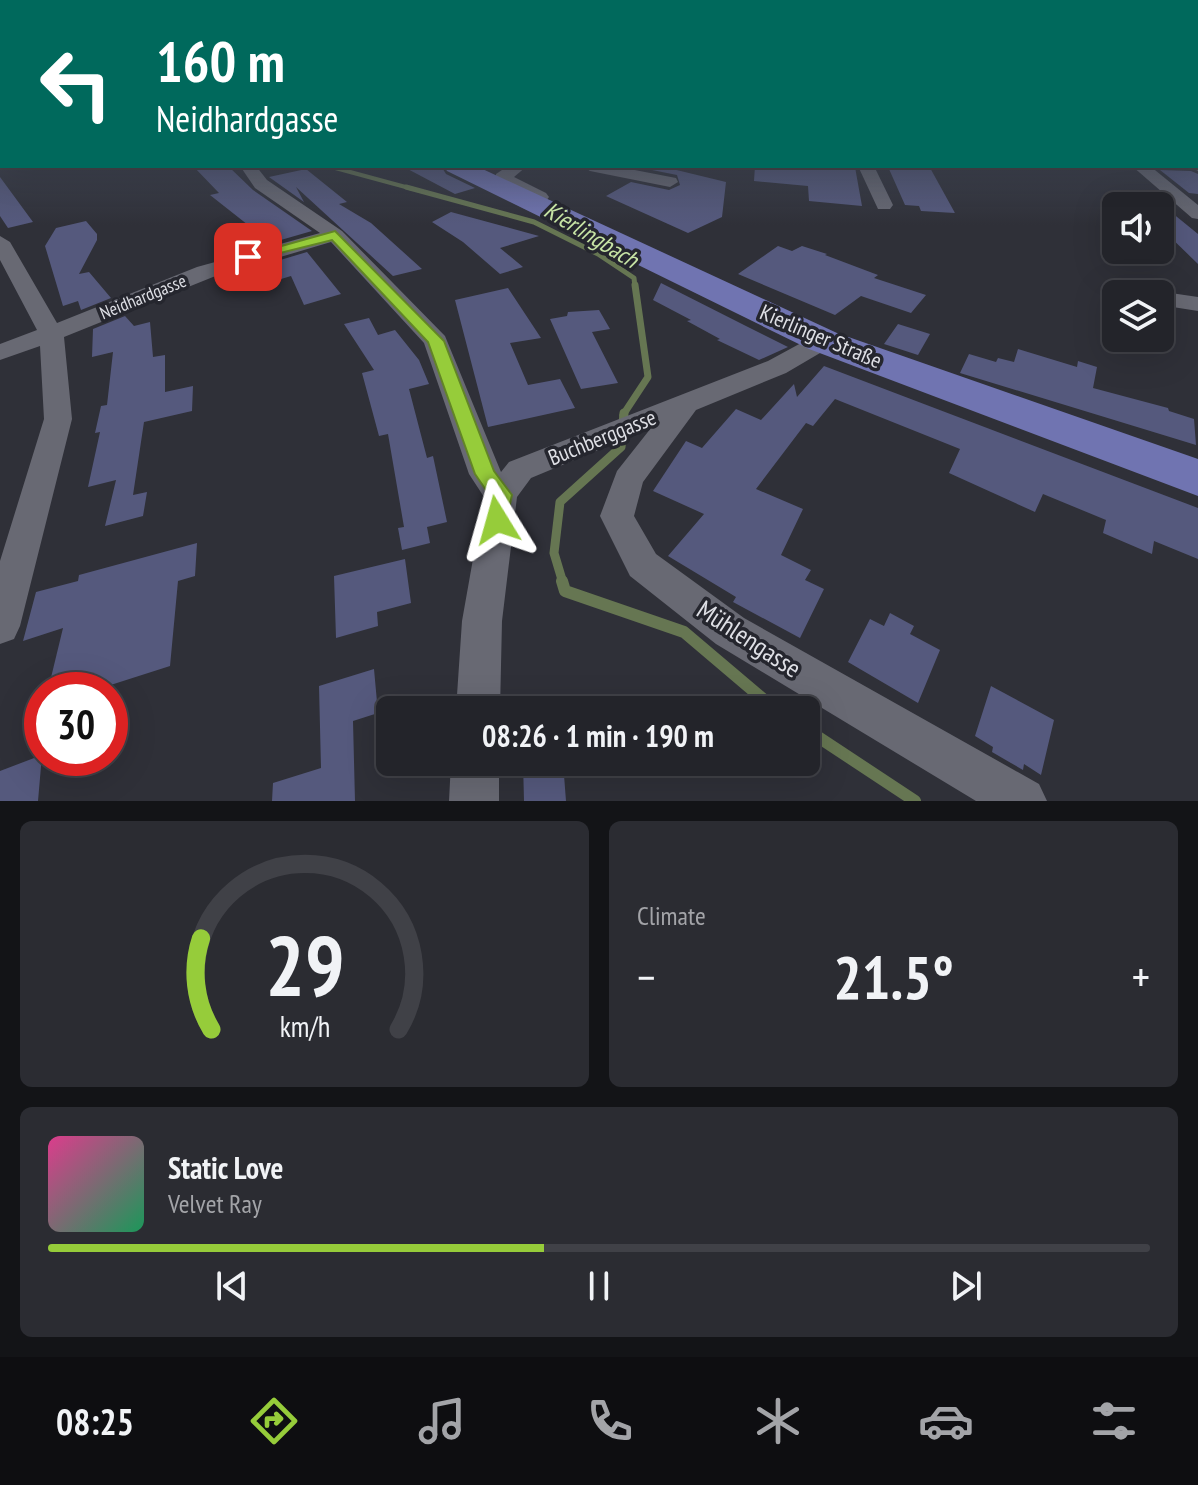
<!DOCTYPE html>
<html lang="en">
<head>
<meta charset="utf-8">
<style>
  :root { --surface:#23242a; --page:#2b2c32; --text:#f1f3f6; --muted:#a3a4a8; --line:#404147; --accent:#96cc3a }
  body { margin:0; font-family:"PT Sans Narrow",sans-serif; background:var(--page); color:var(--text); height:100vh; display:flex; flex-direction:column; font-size:30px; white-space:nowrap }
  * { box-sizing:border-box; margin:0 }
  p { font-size:26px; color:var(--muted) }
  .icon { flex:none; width:44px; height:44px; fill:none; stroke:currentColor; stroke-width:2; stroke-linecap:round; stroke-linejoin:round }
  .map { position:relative; height:801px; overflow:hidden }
  .sheet { display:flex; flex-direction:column; gap:20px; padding:20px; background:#131417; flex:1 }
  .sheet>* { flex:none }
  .banner { position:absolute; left:0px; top:0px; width:1198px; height:168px; box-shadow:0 8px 32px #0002,0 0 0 2px var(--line); background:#00695c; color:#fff; overflow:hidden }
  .controls { position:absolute; left:1102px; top:192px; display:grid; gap:16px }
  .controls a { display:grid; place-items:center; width:72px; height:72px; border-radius:12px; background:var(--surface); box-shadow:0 8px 32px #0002,0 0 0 2px var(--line); font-size:40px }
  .speed { position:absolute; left:24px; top:672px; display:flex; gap:16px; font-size:40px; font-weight:700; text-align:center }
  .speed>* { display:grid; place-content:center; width:104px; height:104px; border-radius:50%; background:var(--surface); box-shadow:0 8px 32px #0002,0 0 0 2px var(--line); line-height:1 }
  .speed .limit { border:12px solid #d22; background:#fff; color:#111 }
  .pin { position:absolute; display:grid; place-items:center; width:68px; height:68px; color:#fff; margin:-34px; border-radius:16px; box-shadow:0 4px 12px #0006 }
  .me { position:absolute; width:88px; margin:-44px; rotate:352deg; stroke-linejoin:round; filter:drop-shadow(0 0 6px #0008) }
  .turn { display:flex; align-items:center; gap:28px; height:168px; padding:0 24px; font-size:36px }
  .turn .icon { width:104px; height:104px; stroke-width:2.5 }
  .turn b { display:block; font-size:56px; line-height:68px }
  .big { font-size:60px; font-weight:700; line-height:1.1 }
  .sheet .widget { flex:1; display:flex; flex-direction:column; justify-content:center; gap:12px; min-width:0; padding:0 28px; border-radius:12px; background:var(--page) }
  .sheet .dial { align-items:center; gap:0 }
  .dial svg { height:208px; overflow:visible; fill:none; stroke:var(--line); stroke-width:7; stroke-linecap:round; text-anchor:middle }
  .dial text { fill:var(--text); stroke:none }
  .song { display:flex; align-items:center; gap:24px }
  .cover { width:96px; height:96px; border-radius:12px; background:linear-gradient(135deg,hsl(330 70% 55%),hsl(150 70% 35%)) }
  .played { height:8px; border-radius:4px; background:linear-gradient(90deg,var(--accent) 45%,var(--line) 45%) }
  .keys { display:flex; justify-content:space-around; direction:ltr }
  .heat { display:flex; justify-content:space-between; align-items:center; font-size:44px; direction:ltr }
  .sheet .tiles { flex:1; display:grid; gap:20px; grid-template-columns:1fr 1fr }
  .widget:last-child { grid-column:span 2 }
  .trip { position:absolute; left:376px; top:696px; width:444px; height:80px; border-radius:12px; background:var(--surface); box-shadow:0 8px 32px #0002,0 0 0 2px var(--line); font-weight:700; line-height:80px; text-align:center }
  .tabs { display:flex; height:128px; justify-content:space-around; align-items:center; background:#0e0e11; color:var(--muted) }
  .tabs .icon { width:56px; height:56px }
  .tabs .selected { color:var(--accent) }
  .tabs b { font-size:36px; color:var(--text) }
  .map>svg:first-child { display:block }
</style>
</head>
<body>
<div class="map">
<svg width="1198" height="801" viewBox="0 0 1198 801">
  <rect width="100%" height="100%" fill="#2f3038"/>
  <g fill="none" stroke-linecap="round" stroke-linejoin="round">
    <path stroke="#667652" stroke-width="4" d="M328,166L413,189"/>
    <path stroke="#667652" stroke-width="5" d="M406,187L534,222L598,254L634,278L635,287"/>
    <path stroke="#667652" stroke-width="7" d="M623,415L648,377L635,285"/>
    <path stroke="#667652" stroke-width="9" d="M563,583L554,553L560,502L621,447L624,413"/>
    <path stroke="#667652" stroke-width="12" d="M562,581L565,591L684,632L776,710
      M806,729L915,801"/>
  </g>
  <path fill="#55597d" d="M193,166H228L253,190L312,231L246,250L237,237L257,232L210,195L219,193Z
    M402,166H441L446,174L475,188L455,194Z
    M660,166L726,182L722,217L688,233L606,196L631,182L669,190L680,185L677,175L652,170Z
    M755,166L855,167L862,206L809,201L808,186L754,181Z
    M902,166H929L955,213L921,211L919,206L905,205L889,169L904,170Z
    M306,169L347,202L339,204L371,223L422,269L393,276L296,187L304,202L269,177Z
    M1160,170L1191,171L1198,174V194L1189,193Z
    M0,177L33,222L8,228L0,216Z
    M1144,190L1198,234V264L1160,227V206H1138L1133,201Z
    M451,212L539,236L500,248L523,267L500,274L463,242L432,222Z
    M86,221L97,234V240L79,274L89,272L111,298L81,310L78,301L63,306L45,246L56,228Z
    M778,246L792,251L802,246L827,254L825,255L878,275L874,278L926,295L911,313L861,296L835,315L738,274Z
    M307,252L341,294L304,305L291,276L268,283L257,267Z
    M661,283L744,325L788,347L759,360L717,340L720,339L687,321L691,320L653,300Z
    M508,288L541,338L510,343L528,385L560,379L575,408L488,427L455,300Z
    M599,310L610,329L592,332L618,383L581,389L550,319L567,316L568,312Z
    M125,316L134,326L150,322L153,357L165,355V392L193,386L192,411L144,422L133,495L147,492L143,516L105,526L116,480L88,487L100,432L95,433L101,406L107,405L113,352L92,357L93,329Z
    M369,318L378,335L395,330L419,360L429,384L409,389L427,458L433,456L447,522L427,527L430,543L402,550L398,528L404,527L388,434L379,436L362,373L374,370L344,324Z
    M898,324L930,334L918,355L884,344Z
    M1018,349L1077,367L1078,361L1097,367L1093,388L1168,408L1169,411L1194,419L1196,445L960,373L969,354L996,362L998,358L1014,362Z
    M824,366L1198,508V559L1154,541L1152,554L1103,533L1106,520L1043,494L1035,512L949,473L960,449L835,399L813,426L806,423L756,489L803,509L781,555L811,570L805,580L824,589L800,638L733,602L736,597L668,556L704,514L653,491L686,441L702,448L736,409L761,420L794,384L797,397Z
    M197,543L195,576L178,581L170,666L95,690H48L63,628L23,641L36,592L78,581L79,575Z
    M405,559L411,603L377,612L378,626L336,638L334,576Z
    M890,613L914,626L910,634L940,650L918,703L848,662L870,619L884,626Z
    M374,669L378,713L353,721L355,801H272L273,783L321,768L319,686Z
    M991,686L1054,720L1041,775L1024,764L1023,770L992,752L993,747L975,736Z
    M42,755L38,801H0V771Z
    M523,762H563L566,801H524Z"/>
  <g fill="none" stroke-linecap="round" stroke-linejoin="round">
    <path fill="#686973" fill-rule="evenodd" d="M1196,160L1198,161V171L1189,166H1196Z
      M240,166H256L267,180L342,231L445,336L501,472L509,462L768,361L814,336H832L835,341L832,346L786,373L696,410L643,482L634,516L656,554L744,618L1039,784L1047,801H976L716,644L630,576L600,516L617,471L651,428L531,478L517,497L502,621L500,710H456L462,621L484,497L469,474L424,343L331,242L213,277L64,337L72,419L20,626L14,639L0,644V561L44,419L40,346L0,360V344L37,330L0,260V236L10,242L57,323L197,267L320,233L255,188Z
      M508,166H527L514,177L546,193L549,197L541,208H529L526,204L530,199L496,180V174Z
      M582,166H614L676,178L678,182L670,187L590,171Z
      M858,166H874L893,205L890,209H878Z
      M1132,166H1150L1198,205V219L1192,218Z
      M1164,292L1198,297V311L1160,305V294H1157Z
      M451,762H499V801H449Z"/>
    <path fill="#7074b1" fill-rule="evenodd" d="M444,166H476L837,333L1198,459V496L809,349L447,171Z"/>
  </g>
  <linearGradient id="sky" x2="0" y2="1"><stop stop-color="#1a1a1f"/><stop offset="0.5" stop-color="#474e5e"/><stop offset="1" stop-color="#474e5e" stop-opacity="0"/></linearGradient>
  <rect width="1198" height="225" fill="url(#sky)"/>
  <path fill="#96cc3a" stroke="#628526" stroke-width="2" d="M335,231L444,341L494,471L512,495L505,526L497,529L489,526L486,520L490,496L475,474L428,342L332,240L248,261L242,257Z"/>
  <g text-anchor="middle" stroke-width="7" stroke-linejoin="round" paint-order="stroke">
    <g font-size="18" fill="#dedfe5" stroke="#25262e">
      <text transform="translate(143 297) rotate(-22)" y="6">Neidhardgasse</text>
    </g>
    <g font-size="22" fill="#dedfe5" stroke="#25262e">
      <text transform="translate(821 336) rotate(23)" y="8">Kierlinger Straße</text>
      <text transform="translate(602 437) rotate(-22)" y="8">Buchberggasse</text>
    </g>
    <g font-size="24" font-style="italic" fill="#c7e4a5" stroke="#25262e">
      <text transform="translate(591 235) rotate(31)" y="8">Kierlingbach</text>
    </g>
    <g font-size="26" fill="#dedfe5" stroke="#25262e">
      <text transform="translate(749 639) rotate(33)" y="9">Mühlengasse</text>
    </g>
  </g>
</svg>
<div class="controls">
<a><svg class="icon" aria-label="sound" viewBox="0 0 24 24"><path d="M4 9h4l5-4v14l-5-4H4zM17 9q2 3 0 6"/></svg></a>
<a><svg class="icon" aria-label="layers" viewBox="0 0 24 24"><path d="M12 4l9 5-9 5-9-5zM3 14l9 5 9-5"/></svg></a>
</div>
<div class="speed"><div class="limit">30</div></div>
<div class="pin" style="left:248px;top:257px;background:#d93025"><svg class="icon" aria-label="arrive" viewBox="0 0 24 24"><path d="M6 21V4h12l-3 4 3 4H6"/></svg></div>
<svg class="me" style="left:497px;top:520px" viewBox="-20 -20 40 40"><path d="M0-17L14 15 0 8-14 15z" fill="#96cc3a" stroke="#fff" stroke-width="4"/></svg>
<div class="trip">08:26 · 1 min · 190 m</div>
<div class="banner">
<div class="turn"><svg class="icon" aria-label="left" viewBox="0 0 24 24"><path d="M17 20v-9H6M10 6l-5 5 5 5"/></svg><div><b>160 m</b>Neidhardgasse</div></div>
</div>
</div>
<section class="sheet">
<div class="tiles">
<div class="widget dial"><svg viewBox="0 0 100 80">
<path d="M14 69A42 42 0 1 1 86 69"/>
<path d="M14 69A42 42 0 0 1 10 34" stroke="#96cc3a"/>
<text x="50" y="56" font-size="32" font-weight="700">29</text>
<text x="50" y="72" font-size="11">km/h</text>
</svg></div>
<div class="widget"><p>Climate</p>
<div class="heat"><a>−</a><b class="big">21.5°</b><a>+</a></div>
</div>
<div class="widget">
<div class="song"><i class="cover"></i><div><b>Static Love</b><p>Velvet Ray</p></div></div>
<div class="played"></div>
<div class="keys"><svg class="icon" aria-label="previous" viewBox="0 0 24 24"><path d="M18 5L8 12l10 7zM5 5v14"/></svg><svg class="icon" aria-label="pause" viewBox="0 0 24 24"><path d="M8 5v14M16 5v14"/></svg><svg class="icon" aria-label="next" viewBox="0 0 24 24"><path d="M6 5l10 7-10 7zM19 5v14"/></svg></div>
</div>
</div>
</section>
<nav class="tabs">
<b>08:25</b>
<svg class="icon selected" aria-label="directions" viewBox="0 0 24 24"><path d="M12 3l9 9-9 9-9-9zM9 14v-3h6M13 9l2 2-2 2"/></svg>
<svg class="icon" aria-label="music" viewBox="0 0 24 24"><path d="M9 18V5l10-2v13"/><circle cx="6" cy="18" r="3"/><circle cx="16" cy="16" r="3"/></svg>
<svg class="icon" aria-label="phone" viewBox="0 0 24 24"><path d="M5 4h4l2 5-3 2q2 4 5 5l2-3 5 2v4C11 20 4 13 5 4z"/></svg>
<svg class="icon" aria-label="climate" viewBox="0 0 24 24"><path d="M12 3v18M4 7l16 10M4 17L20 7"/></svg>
<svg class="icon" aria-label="car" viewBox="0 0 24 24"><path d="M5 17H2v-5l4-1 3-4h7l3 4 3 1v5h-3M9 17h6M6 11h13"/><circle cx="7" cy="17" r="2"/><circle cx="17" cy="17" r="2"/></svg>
<svg class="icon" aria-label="filters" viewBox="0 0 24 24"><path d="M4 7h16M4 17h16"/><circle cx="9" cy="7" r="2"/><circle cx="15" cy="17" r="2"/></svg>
</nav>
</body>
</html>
